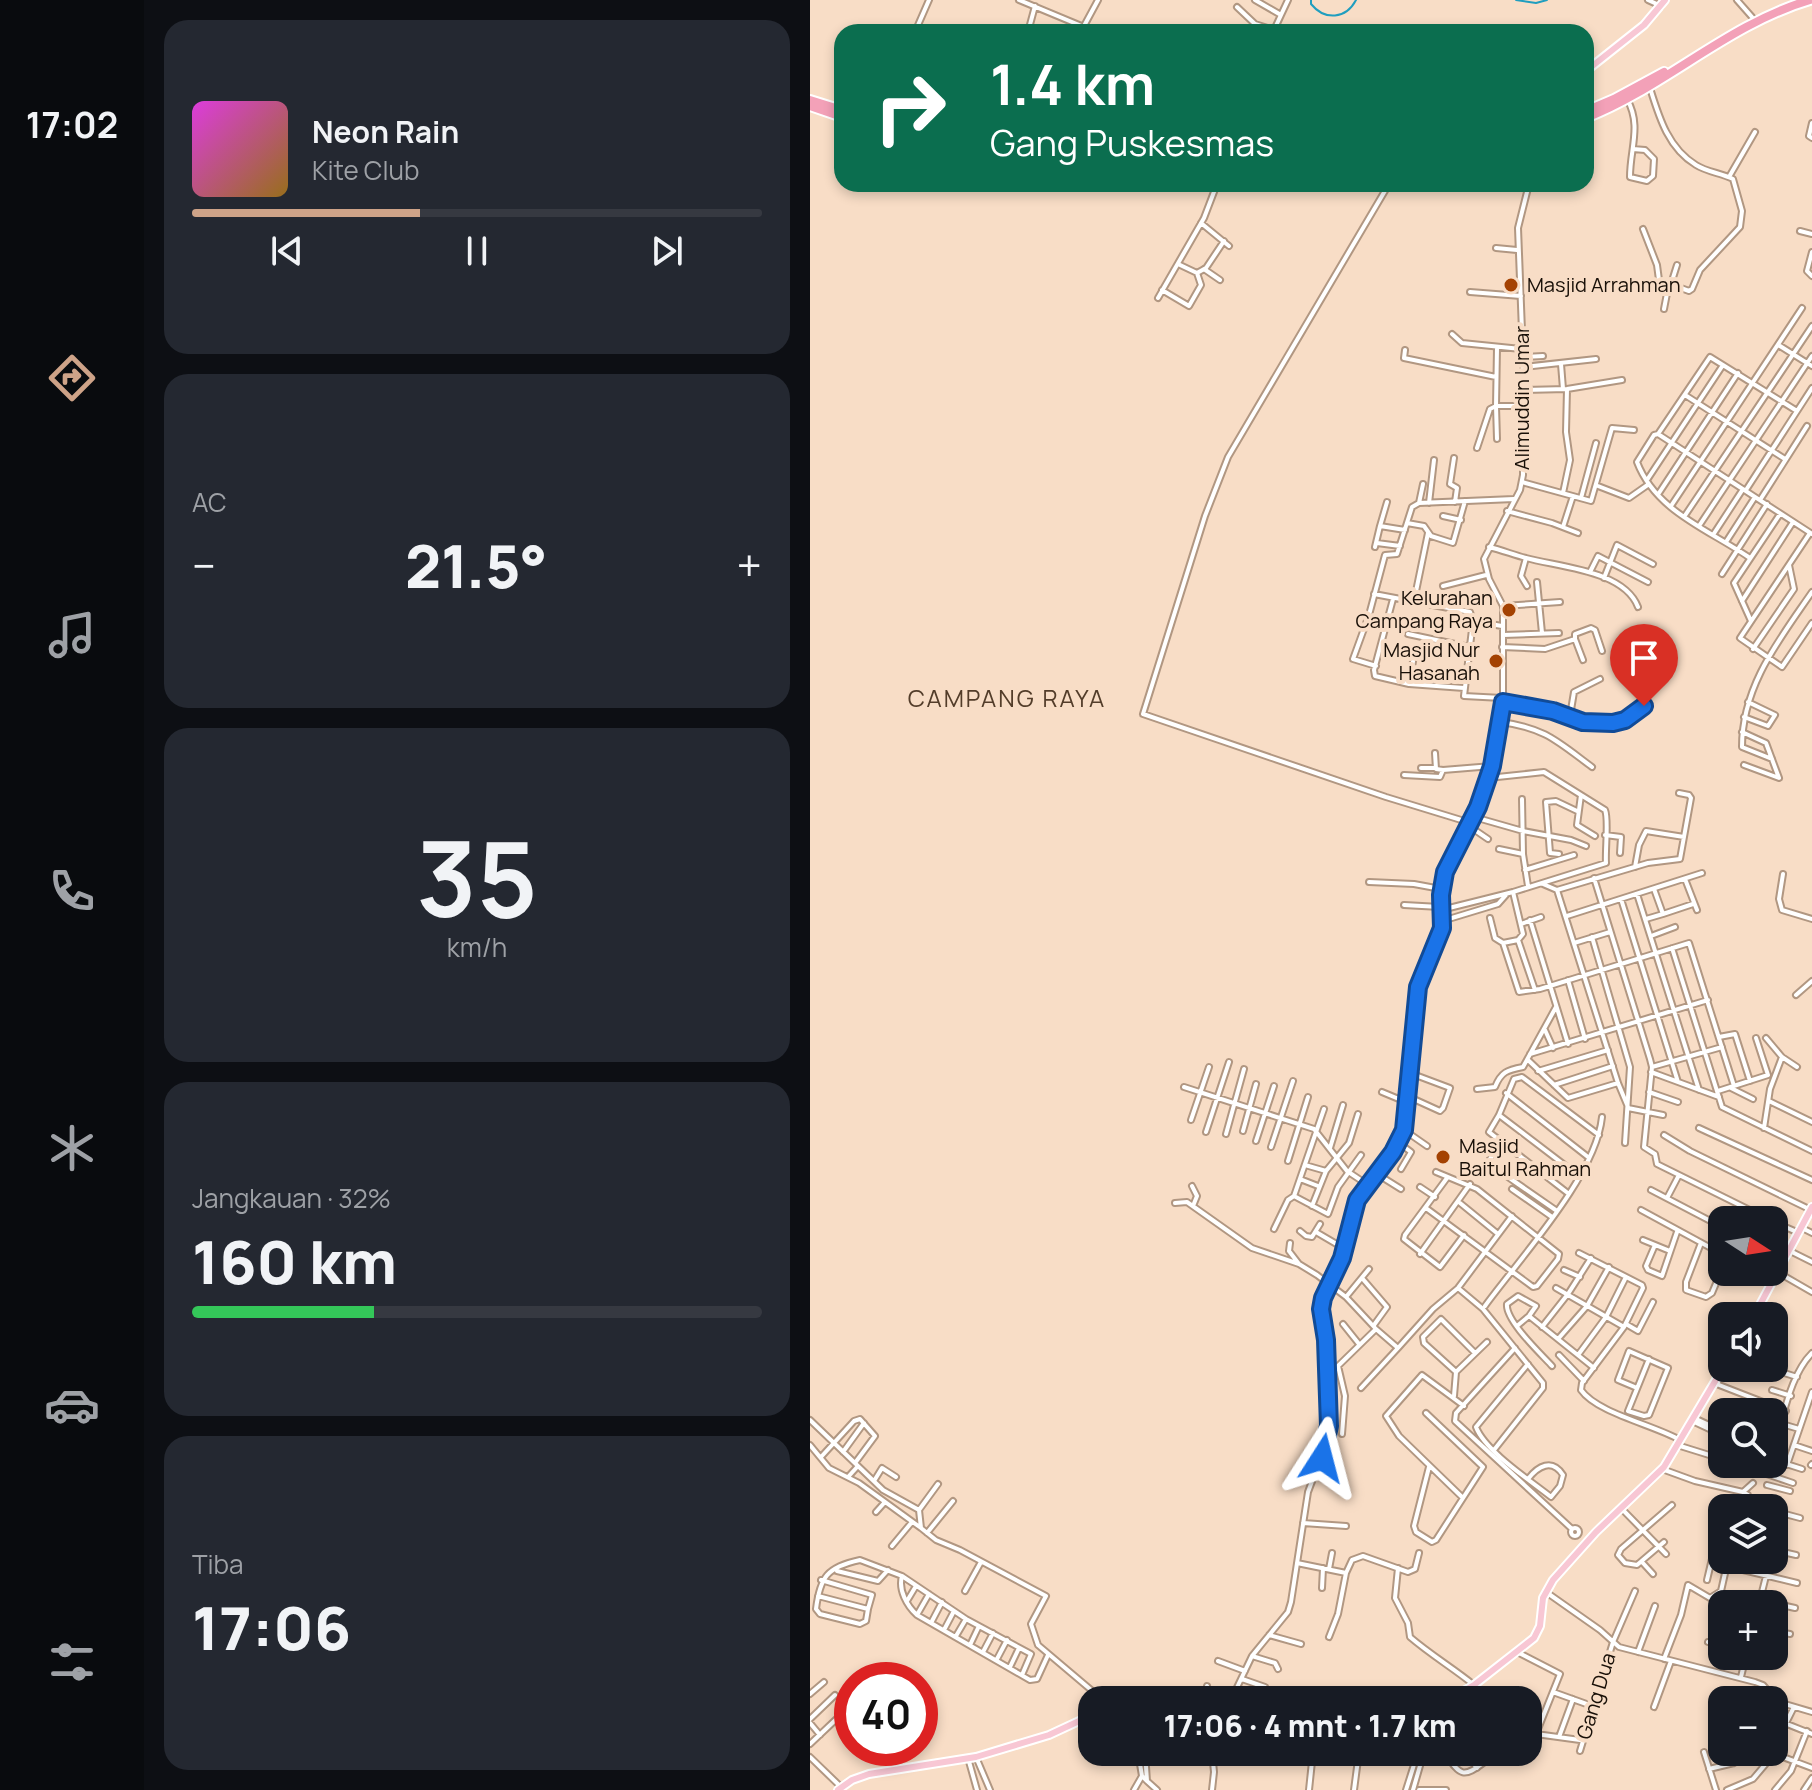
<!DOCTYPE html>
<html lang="id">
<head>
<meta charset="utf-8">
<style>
  :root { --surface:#171b24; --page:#242831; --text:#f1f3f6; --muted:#9ea1a6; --line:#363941; --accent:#cea388 }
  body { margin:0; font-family:Manrope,sans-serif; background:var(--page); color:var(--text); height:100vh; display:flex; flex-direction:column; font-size:30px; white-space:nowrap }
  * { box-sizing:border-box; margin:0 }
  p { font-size:26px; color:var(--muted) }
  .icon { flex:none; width:44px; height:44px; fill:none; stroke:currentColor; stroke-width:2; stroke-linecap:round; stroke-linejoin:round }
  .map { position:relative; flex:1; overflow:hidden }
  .drawer { display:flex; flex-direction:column; gap:20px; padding:20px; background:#0d0f14; width:666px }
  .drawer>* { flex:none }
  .guide { position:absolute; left:24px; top:24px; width:760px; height:168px; border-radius:24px; box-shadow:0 4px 12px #0003; background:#0b6e4f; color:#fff; overflow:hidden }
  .needle { width:52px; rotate:102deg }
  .fabs { position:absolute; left:898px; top:1206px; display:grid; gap:16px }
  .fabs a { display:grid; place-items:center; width:80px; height:80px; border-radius:16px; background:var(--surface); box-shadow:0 4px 12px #0003; font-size:40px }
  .speed { position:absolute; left:24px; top:1662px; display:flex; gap:16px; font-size:40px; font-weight:700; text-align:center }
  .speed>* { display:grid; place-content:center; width:104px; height:104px; border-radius:50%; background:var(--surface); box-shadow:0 4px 12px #0003; line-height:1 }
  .speed .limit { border:12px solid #d22; background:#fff; color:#111 }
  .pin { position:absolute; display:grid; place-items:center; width:68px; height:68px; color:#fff; margin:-82px -34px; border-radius:50% 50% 50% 0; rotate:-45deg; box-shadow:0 0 8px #0007 }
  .pin .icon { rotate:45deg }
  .me { position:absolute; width:88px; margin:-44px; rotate:9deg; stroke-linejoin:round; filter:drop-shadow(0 0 6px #0008) }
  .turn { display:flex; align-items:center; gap:28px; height:168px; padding:0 24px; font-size:36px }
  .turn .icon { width:104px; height:104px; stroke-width:2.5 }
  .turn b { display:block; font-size:56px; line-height:68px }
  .big { font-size:60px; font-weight:800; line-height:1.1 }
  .drawer .card { flex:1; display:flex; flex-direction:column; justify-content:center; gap:12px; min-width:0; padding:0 28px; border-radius:24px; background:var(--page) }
  .drawer .dial { align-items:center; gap:0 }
  .dial b { font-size:104px; line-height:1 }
  .song { display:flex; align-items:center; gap:24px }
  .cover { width:96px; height:96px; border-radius:12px; background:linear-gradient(135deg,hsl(300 70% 55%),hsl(40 70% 35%)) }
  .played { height:8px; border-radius:4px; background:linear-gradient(90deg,var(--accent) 40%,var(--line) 40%) }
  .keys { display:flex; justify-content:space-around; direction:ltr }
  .heat { display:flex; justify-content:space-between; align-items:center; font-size:44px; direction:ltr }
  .charge { height:12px; border-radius:6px; background:linear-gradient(90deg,#34c759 32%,var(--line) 0) }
  .trip { position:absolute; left:268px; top:1686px; width:464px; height:80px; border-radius:24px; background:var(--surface); box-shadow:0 4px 12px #0003; font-weight:800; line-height:80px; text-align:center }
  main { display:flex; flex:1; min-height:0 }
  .dock { display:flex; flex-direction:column; width:144px; justify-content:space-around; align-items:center; background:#090b0e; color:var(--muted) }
  .dock .icon { width:56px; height:56px }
  .dock .current { color:var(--accent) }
  .dock b { font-size:36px; color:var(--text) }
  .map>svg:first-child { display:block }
</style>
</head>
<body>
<main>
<nav class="dock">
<b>17:02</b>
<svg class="icon current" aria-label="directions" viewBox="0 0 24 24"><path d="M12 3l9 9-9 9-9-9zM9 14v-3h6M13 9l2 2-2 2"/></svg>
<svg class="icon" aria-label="music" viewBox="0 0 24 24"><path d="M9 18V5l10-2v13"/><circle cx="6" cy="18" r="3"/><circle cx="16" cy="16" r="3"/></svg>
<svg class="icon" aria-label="phone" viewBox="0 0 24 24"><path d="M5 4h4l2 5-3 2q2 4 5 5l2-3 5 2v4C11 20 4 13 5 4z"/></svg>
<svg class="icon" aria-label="climate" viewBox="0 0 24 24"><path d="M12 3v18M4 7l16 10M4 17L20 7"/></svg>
<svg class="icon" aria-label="car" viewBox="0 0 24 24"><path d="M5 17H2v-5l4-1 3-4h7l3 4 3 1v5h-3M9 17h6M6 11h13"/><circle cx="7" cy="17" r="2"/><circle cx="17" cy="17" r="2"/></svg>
<svg class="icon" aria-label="filters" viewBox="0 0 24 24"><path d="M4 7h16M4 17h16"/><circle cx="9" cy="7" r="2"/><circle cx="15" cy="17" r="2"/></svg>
</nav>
<section class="drawer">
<div class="card">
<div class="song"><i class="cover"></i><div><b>Neon Rain</b><p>Kite Club</p></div></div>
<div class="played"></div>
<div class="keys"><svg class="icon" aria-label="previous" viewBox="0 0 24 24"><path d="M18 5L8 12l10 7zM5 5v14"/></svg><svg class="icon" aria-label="pause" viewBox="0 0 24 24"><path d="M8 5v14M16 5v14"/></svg><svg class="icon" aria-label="next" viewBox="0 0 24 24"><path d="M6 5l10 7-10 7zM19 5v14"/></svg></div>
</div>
<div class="card"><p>AC</p>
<div class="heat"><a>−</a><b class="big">21.5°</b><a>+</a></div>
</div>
<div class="card dial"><b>35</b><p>km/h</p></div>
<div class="card"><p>Jangkauan · 32%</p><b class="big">160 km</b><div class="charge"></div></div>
<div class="card"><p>Tiba</p><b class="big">17:06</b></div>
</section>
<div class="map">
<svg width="1002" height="1790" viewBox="0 0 1002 1790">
  <rect width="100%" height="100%" fill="#f8ddc6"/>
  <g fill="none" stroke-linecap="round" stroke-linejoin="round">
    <path stroke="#209ebf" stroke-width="2" d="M501,0V4C515,21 536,19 546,0
      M706,0L726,3L737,0"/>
    <defs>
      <path id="minor" d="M209,0L286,32
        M445,0L471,15
        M838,0L851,6
        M927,0L942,17
        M427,7L445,24L464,30
        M274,26L288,0
        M464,30L478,0
        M105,32L119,0
        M218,32L225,6
        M817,99C832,126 820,148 820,177L837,181L843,176L844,159L835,150L823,149
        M1002,123L999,136L1002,138
        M919,177L945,132
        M579,184L418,457L395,516L333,714L576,797L661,823
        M391,223L419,246
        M833,229L847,265L849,280L879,291L882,289L890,270L930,227L932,211L923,179C911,173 897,172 886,165C858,148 849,117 840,88
        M990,231L1002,234
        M686,248L707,250
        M1002,252L997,271L1002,276
        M368,264L387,273L396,268L414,241
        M394,269L410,280
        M861,284L867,265
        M352,290L379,306L391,285L387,273
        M660,292L711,296
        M348,298L394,218L407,184
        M854,309L859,283
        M642,334L652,343L711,349
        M970,346L1002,366
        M687,348L686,406H712
        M595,350L594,358L686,377
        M713,357L733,356
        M751,364L753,389
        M713,367L786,359
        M713,390L757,389L812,380
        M875,395L975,459
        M686,406L687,439
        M848,434L900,357L987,411
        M667,448L680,409L686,406
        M644,458L640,484L647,488L645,502
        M837,480L913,365
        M712,482L781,501L802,428L824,430
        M788,486L819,498L839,484
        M936,490L1002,388
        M753,493L760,460L756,432L757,389
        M849,493L928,373
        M771,498L786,443
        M950,500L997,426
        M609,503L613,484
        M619,503L624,460
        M861,506L992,308
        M697,511L742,523L768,533
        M633,516L651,520
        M874,517L1002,326
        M597,523L614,526L621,536L643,543L655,501
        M570,526L577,502
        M889,526L1002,356
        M753,527L763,496
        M1000,533L930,638L972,667L1002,623
        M903,535L933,489
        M916,542L945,497
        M567,543L590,546
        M565,547L570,526L595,530
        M679,547C692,550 704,555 716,558C748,567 814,570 828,607
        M716,558L711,576L717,586
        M940,558C900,530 846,512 827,462L844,435L848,434L1002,534
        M780,572L788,556L838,582
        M912,574L957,504
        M794,578L807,545L843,564
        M727,582L732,633
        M633,586L676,575
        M564,594L660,612L663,621L692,626
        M583,599L564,670L565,676L599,684L654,688
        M604,601L618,533
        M932,601L983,522
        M693,606L750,602
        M663,621L654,696L692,698
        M941,621L924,583L970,514
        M598,634L659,647
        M693,635L749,633
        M765,639L773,660
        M692,647L735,649L765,639V634L781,628L785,630L792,651
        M943,649L984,589L979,565
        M566,666L543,659L559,615L575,555L587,554L602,507L609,503L704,499
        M599,684L605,650
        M693,702L743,711L773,722L803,723L815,720L834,706
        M760,716L764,692L790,679
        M934,717L958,726L965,715L938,702
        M691,722C735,728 747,741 782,767
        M932,732L956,743L969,778L934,765
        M625,753L626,769L633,770
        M962,759L932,747C932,686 969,640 1002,592
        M611,768H626
        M594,775L630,777L633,770L682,766
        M771,795L767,825L785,836
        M712,799L713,854L718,886
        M664,817L713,831L761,840L776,846
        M659,826L678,839
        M795,835L811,837L810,853
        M689,849L713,854
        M749,854L740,853L736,802L746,801L767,811
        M825,867L829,845L836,831L874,837
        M715,870L764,855
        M973,874L969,899L972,910L1002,919
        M784,878L840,1059L842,1067L834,1147L845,1154L847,1164L960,1220
        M875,879L887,910
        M559,882L604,884L631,889
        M733,884L747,890L838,863L870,859L881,798L879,795L869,793
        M747,890L808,1083L818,1107
        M703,892L713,934L708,940
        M827,894L889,1090
        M811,899L868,1082
        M594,905L630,907
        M631,910L703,892L796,863C795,851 799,818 795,810L734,772L678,778
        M853,914L883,904
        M757,916L892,873
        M680,918L685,938L693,943L709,992L730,989L879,943L924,1086
        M836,919L853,914L844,889
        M720,920L758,1044
        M632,921L688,904L696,895
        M711,924L731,917
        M841,936L865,927
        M782,937L820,1067L815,1143
        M708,940L725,990
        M693,943L708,940
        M764,943L800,932
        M862,948L912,1107L1002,1151
        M758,980L775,1039
        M986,995L1002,981
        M735,1030L743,1048
        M909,1037L925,1034L940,1081
        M956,1038L972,1057L987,1067
        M720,1054L898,1000
        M718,1060L758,1098L808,1083
        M842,1067L912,1047
        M728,1071L798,1050
        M841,1072L909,1097
        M744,1085L803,1066
        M374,1087L504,1129L537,1171L558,1185
        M921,1088L943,1099
        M667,1089L685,1087C691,1072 697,1070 713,1067L746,1007
        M908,1091L958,1075L946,1038
        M572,1092L596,1102
        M839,1092L868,1102
        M696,1093L778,1157
        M597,1096L630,1111L633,1108L640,1088L600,1073
        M959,1101L1002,1122
        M818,1108L853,1115
        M514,1109L484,1196L518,1214L528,1187L551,1155
        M689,1115L769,1176
        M381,1120L399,1067
        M889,1128L1002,1180
        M954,1128L960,1089L972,1057
        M594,1130L617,1146
        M433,1131L446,1084
        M396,1132L419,1062
        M416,1134L434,1069
        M854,1135L880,1151L1001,1210
        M446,1141L464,1086
        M589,1143L601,1152L591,1169
        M461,1147L483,1081
        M520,1148L533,1105
        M478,1161L498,1097
        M678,1162L691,1143
        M495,1165L516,1171
        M567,1174L591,1189
        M698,1177L747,1211
        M637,1178L595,1235L594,1239L630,1267L654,1235
        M490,1179L508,1186
        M382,1186L387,1196L383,1206
        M610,1187L625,1197
        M702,1189L742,1217
        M841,1190L912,1227
        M759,1194L679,1132L689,1115L704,1079L712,1077L789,1135
        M857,1198L869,1175
        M365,1203L377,1202L442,1248L489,1264L507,1275L536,1297L566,1329L588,1348L623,1309L648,1288L702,1216
        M650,1203L688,1234
        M502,1206L516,1171L539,1143L548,1114
        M616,1208L723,1287L727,1286L748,1259L749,1254L667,1189L626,1172
        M831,1210L912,1254
        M964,1222L989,1233
        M992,1228L1002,1233
        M464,1229L478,1200L484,1196
        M490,1231L496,1236L502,1237L510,1224
        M506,1232L535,1249
        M833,1240L860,1251
        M480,1243L479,1251L489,1264
        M891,1243L876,1282V1290L896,1297L902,1293L912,1269
        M845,1245L836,1266L838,1270L852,1276L867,1232
        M964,1251L976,1258
        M980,1251L1002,1262
        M769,1253L832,1285L833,1288L814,1327L772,1383L771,1390C787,1413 844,1425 870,1440
        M610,1254L660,1184
        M754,1270L770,1277
        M953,1272L965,1278
        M969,1273L1002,1292
        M552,1278L577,1307L564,1325
        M648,1288L673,1309L733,1383V1388L684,1450
        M746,1288L814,1327
        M536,1297L559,1269
        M675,1306C710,1258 786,1176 792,1117
        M719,1316L784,1368
        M533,1324L549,1344
        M816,1324L828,1331L843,1302
        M707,1326L719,1316L726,1306L708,1296L697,1304C695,1320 730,1353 742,1366
        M732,1327L758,1294L781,1258
        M748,1339L777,1306L799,1267
        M705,1348L646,1413L645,1421L762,1529
        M665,1353L631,1319L613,1337L614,1343L646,1372L677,1342
        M749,1355L774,1381
        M768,1355L796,1317L816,1277
        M971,1372L987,1377
        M904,1383L976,1411
        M551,1388L588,1348
        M962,1390L981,1396
        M644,1396L646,1372
        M818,1411L834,1416L839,1415L858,1368L819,1351L808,1380L827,1388
        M818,1411L839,1359
        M946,1412L950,1402
        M616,1413L673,1467L626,1540L622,1542L606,1532L604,1526L619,1467
        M884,1418L912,1431
        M0,1420L73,1490L109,1510L111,1528L126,1540L150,1550L236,1596L221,1624L228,1645L293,1700
        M882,1421L912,1435
        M972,1424L989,1429
        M532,1434L535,1396L528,1366L566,1329
        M0,1445L19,1468L49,1483L111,1528
        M867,1445L912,1459
        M964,1445C974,1416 980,1375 1002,1353
        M984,1445L1002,1451
        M33,1452L54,1423
        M11,1457L44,1421L50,1419L65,1436L45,1463
        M964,1460L992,1469
        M927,1464L983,1483
        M977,1465L1002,1392
        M1001,1465L1002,1464
        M852,1469L885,1481L933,1492L938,1495L940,1504L953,1508
        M38,1477L48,1466
        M718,1479C728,1466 742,1458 753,1475L750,1486L741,1497C721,1481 675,1451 666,1427L718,1364
        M64,1481L72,1468L86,1477
        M957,1485L980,1491
        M933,1492L943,1483
        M653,1498L589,1436L576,1416L612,1375L654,1406
        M811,1508L856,1554
        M109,1510L128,1484
        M964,1511L990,1518
        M66,1512L75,1502
        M493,1523L536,1526
        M761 1532a4 4 0 1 1 8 0a4 4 0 1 1-8 0Z
        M117,1533L143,1501
        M964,1541L966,1533
        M854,1542L827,1565L815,1563L808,1555L811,1549L862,1505
        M82,1546L102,1522
        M964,1550L986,1555
        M832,1562L843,1574
        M487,1563L536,1573L542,1560L553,1556L598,1572L605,1569L609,1553
        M588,1568L585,1598L598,1623L600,1637C621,1655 643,1668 664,1685
        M519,1569L522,1553
        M933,1570L987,1583
        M27,1571L68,1581L78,1570
        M92,1576C88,1590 97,1606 107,1615L220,1680L227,1679L238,1655
        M897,1580L910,1525
        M512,1588L513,1568
        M155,1591L171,1562
        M736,1592L790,1630L809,1647L945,1682L953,1685L968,1702L1002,1712
        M922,1594L985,1608
        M8,1596L58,1609L62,1595L11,1580
        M950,1600L960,1560
        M97,1601L106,1586
        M58,1609L56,1621L50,1624L10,1614L6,1609C10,1577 17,1567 50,1560L92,1576L156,1619L221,1654L212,1675
        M107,1615L119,1594
        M121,1623L132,1602
        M134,1630L144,1611
        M964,1631L980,1634
        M459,1635L491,1644
        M146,1636L156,1619
        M519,1637L528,1614L536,1573
        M898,1642L912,1646
        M160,1645L169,1626
        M173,1652L183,1633
        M707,1652L750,1674L726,1734L770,1740L781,1705
        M828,1652L845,1606
        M442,1656L465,1663L468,1669
        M955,1656L970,1659
        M187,1659L197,1640
        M854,1659L871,1615L878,1585L900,1598L911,1591L918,1560
        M408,1661L435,1671
        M200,1667L209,1648
        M931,1677L936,1656
        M432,1679L455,1687
        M427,1692L429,1700
        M467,1692L468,1700
        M743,1692L782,1706
        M0,1694L14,1682
        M393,1700L397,1686
        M421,1700L442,1656L478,1612L481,1602L498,1492L516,1444L519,1426L516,1340L511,1309L513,1298L532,1258L547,1200L583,1152L594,1130L608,987L632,928L630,907L633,880L668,807L683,765L693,702V606L679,579L674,559L710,490L713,475V357L708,228L719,184
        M844,1707L861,1661
        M0,1719L25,1695
        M0,1723L10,1735
        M977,1724L1002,1734
        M749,1737L763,1699
        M0,1744L36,1710
        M964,1747L984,1707
        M770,1751L803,1642L825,1591
        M328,1752L332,1776L337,1781L335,1752
        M539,1752L567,1756
        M634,1752C651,1776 652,1779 676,1761L678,1752
        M654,1752L667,1768
        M894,1752L906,1790
        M919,1752L924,1763
        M356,1754V1752
        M965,1754L1002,1768
        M446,1756L447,1752
        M0,1757L31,1787
        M166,1757L180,1790
        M158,1758L167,1790
        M899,1769L924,1763L934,1752
        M337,1781L347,1790
        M324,1790L332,1776
        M402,1790L404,1772L402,1752
        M499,1790L503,1752
        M544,1790L549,1752
        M596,1790L608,1752
        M603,1790L614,1752
        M609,1790H636
        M917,1790L943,1779L965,1753
        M965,1790L981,1771L997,1731
        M994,1790L1002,1778"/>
      <path id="major" d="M776,71L834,25L855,0
        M944,1316L1002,1207
        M638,1700L664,1685L724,1638L730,1626L733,1598L743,1580L786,1532L854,1467L913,1368
        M28,1790L42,1780L59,1774L166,1757L239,1735L282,1715"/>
      <path id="highway" d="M0,100L32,110
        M0,106L32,117
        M776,111L804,99L854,72
        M776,118C855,87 918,24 1000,0"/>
    </defs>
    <use href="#minor" stroke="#b19782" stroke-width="8"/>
    <use href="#major" stroke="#fff" stroke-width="10"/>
    <use href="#highway" stroke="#fff" stroke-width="12"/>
    <use href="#minor" stroke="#fff" stroke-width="4"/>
    <use href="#major" stroke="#f8c7d4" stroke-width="6"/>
    <use href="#highway" stroke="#f3a1b8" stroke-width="8"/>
  </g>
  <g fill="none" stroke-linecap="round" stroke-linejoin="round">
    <defs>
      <path id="route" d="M512,1458L519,1426L516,1340L511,1309L513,1298L532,1258L547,1200L583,1152L594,1130L608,987L632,928L631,895L635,872L668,807L682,766L693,702L743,711L773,722L803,723L815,720L834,706"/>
    </defs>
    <use href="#route" stroke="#114b97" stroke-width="20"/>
    <use href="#route" stroke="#1a73e8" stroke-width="14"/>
  </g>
  <g fill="#a44202" stroke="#f8ddc6" stroke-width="3">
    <circle cx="701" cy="285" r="8"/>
    <circle cx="699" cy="610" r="8"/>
    <circle cx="686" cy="661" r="8"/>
    <circle cx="633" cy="1157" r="8"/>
  </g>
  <g text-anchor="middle" stroke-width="8" stroke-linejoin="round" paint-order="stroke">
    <g font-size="20" fill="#180f07" stroke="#f8ddc6" text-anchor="start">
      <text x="717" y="292">Masjid Arrahman</text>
      <text x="683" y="605" text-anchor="end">Kelurahan<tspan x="683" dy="23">Campang Raya</tspan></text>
      <text x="670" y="657" text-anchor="end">Masjid Nur<tspan x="670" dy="23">Hasanah</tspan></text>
      <text x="649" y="1153">Masjid<tspan x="649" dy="23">Baitul Rahman</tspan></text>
    </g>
    <g font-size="20" fill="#180f07" stroke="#f8ddc6">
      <text transform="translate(712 398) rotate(-90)" y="7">Alimuddin Umar</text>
      <text transform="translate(786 1696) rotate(-73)" y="7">Gang Dua</text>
    </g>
    <g font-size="24" letter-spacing="2" fill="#533d2a" stroke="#f8ddc6">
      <text x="197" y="707">CAMPANG RAYA</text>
    </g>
  </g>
</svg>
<div class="fabs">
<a><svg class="needle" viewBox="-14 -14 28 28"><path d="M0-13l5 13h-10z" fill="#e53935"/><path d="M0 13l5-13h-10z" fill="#9ea1a6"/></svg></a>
<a><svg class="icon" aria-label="sound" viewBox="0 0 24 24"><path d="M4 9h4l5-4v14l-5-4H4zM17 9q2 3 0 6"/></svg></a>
<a><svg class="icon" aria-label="search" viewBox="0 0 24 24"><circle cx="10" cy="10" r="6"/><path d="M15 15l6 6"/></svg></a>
<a><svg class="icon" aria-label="layers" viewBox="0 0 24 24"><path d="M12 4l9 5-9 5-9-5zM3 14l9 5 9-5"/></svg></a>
<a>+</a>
<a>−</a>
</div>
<div class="speed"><div class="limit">40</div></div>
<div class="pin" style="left:834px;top:706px;background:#d93025"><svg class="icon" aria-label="arrive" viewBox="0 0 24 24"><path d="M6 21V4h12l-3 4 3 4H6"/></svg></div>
<svg class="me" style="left:512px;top:1458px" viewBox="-20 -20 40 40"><path d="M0-17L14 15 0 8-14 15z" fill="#1a73e8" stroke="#fff" stroke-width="4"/></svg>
<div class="trip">17:06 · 4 mnt · 1.7 km</div>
<div class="guide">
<div class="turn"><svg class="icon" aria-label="right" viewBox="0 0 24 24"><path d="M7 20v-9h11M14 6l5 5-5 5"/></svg><div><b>1.4 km</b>Gang Puskesmas</div></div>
</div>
</div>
</main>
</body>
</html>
